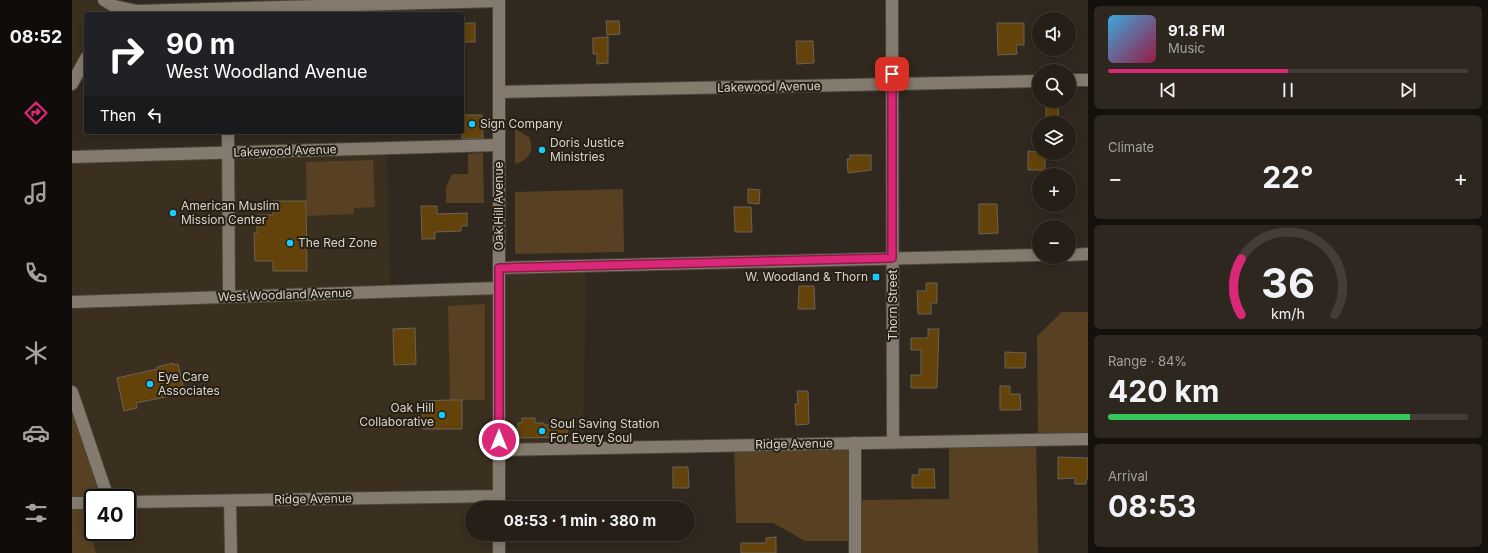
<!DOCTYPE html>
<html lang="en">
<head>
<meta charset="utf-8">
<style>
  :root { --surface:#251f17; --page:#2d2720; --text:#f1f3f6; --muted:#a3a2a1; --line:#423d36; --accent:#db2777 }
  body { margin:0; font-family:Inter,sans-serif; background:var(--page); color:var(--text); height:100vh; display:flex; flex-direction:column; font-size:15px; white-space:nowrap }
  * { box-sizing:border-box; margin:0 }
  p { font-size:13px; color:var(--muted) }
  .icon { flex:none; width:22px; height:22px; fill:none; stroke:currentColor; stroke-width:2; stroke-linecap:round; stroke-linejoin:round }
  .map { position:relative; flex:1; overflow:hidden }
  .sheet { display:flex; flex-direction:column; gap:6px; padding:6px; background:#14110d; width:400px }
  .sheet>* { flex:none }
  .banner { position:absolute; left:12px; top:12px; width:380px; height:122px; border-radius:4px; box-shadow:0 2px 10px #0003,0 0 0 1px var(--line); background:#202124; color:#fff; overflow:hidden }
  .tools { position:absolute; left:960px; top:12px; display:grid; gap:8px }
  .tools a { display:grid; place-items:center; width:44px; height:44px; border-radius:50%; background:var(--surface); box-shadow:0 2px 10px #0003,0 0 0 1px var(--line); font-size:20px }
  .speed { position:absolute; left:12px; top:489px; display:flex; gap:8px; font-size:20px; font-weight:700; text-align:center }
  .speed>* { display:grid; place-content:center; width:52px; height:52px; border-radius:50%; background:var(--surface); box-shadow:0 2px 10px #0003,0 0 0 1px var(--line); line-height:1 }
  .speed .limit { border:2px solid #111; border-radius:6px; background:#fff; color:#111 }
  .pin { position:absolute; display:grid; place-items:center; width:34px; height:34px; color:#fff; margin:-17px; border-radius:8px; box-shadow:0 2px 6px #0006 }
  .me { position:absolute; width:44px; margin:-22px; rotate:0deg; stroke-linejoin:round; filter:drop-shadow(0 0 3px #0008) }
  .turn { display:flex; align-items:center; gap:14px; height:84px; padding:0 16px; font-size:18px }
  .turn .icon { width:52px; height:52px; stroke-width:2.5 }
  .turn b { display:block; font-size:28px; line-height:34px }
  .then { display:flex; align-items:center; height:38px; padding:0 16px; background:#0003; gap:8px; font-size:15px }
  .big { font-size:30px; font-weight:700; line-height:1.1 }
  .sheet .card { flex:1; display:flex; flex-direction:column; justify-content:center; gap:6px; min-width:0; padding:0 14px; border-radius:6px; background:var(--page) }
  .sheet .dial { align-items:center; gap:0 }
  .dial svg { height:104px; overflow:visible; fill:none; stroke:var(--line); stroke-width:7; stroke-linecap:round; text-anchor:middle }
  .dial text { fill:var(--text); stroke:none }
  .song { display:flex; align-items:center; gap:12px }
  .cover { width:48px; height:48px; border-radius:6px; background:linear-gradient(135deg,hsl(200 70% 55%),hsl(340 70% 35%)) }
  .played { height:4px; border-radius:2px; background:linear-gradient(90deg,var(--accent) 50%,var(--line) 50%) }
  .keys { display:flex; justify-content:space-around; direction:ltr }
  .heat { display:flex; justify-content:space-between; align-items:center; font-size:22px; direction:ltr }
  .charge { height:6px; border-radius:3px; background:linear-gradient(90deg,#34c759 84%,var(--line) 0) }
  .trip { position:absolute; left:393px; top:501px; width:230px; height:40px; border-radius:20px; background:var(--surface); box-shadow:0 2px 10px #0003,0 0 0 1px var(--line); font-weight:700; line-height:40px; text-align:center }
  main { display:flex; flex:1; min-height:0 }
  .tab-bar { display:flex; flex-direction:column; width:72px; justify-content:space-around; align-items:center; background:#0f0c09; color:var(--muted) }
  .tab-bar .icon { width:28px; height:28px }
  .tab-bar .current { color:var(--accent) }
  .tab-bar b { font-size:18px; color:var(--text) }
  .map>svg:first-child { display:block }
</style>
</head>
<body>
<main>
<nav class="tab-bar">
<b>08:52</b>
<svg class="icon current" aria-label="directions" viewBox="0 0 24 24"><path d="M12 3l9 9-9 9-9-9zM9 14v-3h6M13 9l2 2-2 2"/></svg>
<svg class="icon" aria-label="music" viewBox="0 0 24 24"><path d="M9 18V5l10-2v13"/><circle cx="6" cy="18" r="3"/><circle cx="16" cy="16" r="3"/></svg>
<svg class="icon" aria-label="phone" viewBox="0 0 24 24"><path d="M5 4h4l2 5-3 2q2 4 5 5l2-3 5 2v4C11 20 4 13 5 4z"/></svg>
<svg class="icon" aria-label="climate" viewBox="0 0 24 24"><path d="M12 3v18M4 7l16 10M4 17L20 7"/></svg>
<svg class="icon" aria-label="car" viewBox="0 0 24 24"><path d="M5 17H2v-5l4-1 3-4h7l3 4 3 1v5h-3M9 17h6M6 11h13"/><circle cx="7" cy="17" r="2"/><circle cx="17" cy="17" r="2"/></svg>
<svg class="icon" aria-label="filters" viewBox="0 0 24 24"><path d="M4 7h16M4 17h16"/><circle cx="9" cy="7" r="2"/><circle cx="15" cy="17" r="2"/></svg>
</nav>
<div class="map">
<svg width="1016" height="553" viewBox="0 0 1016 553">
  <rect width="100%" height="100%" fill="#31291f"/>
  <path fill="#3b2f1f" d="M0,0H45L38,14H14V58L0,84Z
    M315,148L318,292L427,288V268L514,265L511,449L427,450V508H400V534H427V553H24L11,503H21V532H55V498H36L0,392V157Z"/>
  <path fill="#574122" d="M443,129L457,137C463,151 457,160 443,164Z
    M411,153L412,203H374V187L380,174H396V154Z
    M301,160L303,207L282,208V214L235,216L234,162Z
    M551,189L552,252L443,254V192Z
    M413,304V400H378L376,306Z
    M990,312H1016V439L966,440L965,336Z
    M0,392L36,498H21L11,503L24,553H0Z
    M964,440L966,553H783V541H733L701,523H664L662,446L783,443V500L877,499V441Z"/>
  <path fill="#64430b" stroke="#6b6256" d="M534,21H547L548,34L535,35Z
    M390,23H403V42H390Z
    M925,23H952V45H944L945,54L926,55Z
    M536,37V63L525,64V54H521V38Z
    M724,41H741L742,63L725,64Z
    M974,106H986L987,123H974Z
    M390,115H410L411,138L390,139Z
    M956,151L973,153V170H956Z
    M778,155H799V170L776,173L775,159H778Z
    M676,189L688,190L687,204L676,203Z
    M201,201H234L235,271H201V261H183L182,233H185V215H201Z
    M907,204H925L926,233L907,234Z
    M349,206H365V214L395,213V226H389V231L363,232V239H350Z
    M662,207H679L680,232H663Z
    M854,283H865V303H859V314H846L845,291H854Z
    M727,286H742L743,309H726Z
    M343,328L344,364L322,365L321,329Z
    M856,329H867L865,388H839V375H849V350H839V338H856Z
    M933,352L954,353L953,368H933Z
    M101,363V365L106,364L112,390L108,391V394L64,403L65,408L52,411L45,378L85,369V367Z
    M928,386H938V394H948L949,410H928Z
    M725,391H736L737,424L724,425L723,404H726Z
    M378,400H390V429H351L350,401Z
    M450,418H463V423H472V425H495V437L446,438V423H450Z
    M986,457L1016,458V479H1014V484H1003V478L986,479Z
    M601,467H616L617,488H601Z
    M847,469H862L863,488H840V475H847Z
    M704,537V553H669V543H694V538Z"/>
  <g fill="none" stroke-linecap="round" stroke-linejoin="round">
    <defs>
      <path id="minor" d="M32,0L42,6L65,11L427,1
        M820,0L821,443
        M997,80H1016
        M0,84L14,58
        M427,92L967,81
        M156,132L157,297
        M0,157L426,145
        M997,255L1016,254
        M427,268L967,255
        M0,302L427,288
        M0,392L36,498
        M783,443V553
        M427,450L1016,439
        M158,501L159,553
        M55,502L427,496
        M0,503H21
        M427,508V0
        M427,553V534"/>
    </defs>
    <use href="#minor" stroke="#4b443b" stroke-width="14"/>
    <use href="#minor" stroke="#847b6e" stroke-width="12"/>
  </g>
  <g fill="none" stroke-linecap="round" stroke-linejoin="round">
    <defs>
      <path id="route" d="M427,440V268L820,258V74"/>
    </defs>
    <use href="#route" stroke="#8e194d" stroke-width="10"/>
    <use href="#route" stroke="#db2777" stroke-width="7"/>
  </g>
  <g fill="#1acafc" stroke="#272015" stroke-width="1.5">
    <circle cx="400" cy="124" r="4"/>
    <circle cx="470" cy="150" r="4"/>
    <circle cx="101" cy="213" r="4"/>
    <circle cx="218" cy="243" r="4"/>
    <rect x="800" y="273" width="8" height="8" rx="2"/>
    <circle cx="78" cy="384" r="4"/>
    <circle cx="370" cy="415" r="4"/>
    <circle cx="470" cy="431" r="4"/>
  </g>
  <g text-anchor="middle" stroke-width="4" stroke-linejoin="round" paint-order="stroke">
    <g font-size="12" fill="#d9d4cd" stroke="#272015">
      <text transform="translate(697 87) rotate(-1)" y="4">Lakewood Avenue</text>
      <text transform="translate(213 151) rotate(-2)" y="4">Lakewood Avenue</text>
      <text transform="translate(427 206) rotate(-90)" y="4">Oak Hill Avenue</text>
      <text transform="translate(213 295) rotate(-2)" y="4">West Woodland Avenue</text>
      <text transform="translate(821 305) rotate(-90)" y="4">Thorn Street</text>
      <text transform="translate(722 444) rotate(-1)" y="4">Ridge Avenue</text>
      <text transform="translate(241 499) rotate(-1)" y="4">Ridge Avenue</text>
    </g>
    <g font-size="12" fill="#d9d4cd" stroke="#272015" text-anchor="start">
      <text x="408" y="128">Sign Company</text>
      <text x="478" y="147">Doris Justice<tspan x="478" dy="14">Ministries</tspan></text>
      <text x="109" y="210">American Muslim<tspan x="109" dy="14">Mission Center</tspan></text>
      <text x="226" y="247">The Red Zone</text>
      <text x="796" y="281" text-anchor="end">W. Woodland &amp; Thorn</text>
      <text x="86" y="381">Eye Care<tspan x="86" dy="14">Associates</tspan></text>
      <text x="362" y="412" text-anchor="end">Oak Hill<tspan x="362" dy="14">Collaborative</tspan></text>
      <text x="478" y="428">Soul Saving Station<tspan x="478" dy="14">For Every Soul</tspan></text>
    </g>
  </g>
</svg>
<div class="tools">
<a><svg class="icon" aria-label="sound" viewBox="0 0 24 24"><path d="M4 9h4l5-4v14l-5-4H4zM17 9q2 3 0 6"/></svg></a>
<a><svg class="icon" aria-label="search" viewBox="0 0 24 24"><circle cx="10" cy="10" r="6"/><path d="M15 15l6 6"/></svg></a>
<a><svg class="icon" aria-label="layers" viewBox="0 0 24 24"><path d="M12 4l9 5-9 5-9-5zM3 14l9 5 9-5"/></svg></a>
<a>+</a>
<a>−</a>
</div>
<div class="speed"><div class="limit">40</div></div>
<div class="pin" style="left:820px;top:74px;background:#d93025"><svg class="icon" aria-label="arrive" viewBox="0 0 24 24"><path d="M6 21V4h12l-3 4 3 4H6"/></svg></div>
<svg class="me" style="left:427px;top:440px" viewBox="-20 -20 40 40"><circle r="17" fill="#db2777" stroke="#fff" stroke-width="3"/><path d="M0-11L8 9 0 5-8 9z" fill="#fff"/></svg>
<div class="trip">08:53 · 1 min · 380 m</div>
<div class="banner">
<div class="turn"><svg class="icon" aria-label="right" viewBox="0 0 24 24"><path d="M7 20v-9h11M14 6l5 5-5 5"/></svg><div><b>90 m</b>West Woodland Avenue</div></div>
<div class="then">Then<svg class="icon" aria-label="left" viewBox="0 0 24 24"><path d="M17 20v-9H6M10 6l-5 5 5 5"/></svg></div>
</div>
</div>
<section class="sheet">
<div class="card">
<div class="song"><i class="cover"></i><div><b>91.8 FM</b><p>Music</p></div></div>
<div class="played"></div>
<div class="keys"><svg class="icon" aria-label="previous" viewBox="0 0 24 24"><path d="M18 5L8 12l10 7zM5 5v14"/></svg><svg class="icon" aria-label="pause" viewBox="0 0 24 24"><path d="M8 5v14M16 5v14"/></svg><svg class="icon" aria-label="next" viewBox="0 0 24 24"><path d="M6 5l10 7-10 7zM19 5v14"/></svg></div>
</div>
<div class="card"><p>Climate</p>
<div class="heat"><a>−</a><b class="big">22°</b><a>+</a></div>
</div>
<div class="card dial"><svg viewBox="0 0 100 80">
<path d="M14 69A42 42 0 1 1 86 69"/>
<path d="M14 69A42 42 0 0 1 14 26" stroke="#db2777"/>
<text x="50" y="56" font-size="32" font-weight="700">36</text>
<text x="50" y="72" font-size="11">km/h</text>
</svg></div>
<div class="card"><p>Range · 84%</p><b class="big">420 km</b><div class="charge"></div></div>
<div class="card"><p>Arrival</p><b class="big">08:53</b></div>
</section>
</main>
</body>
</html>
